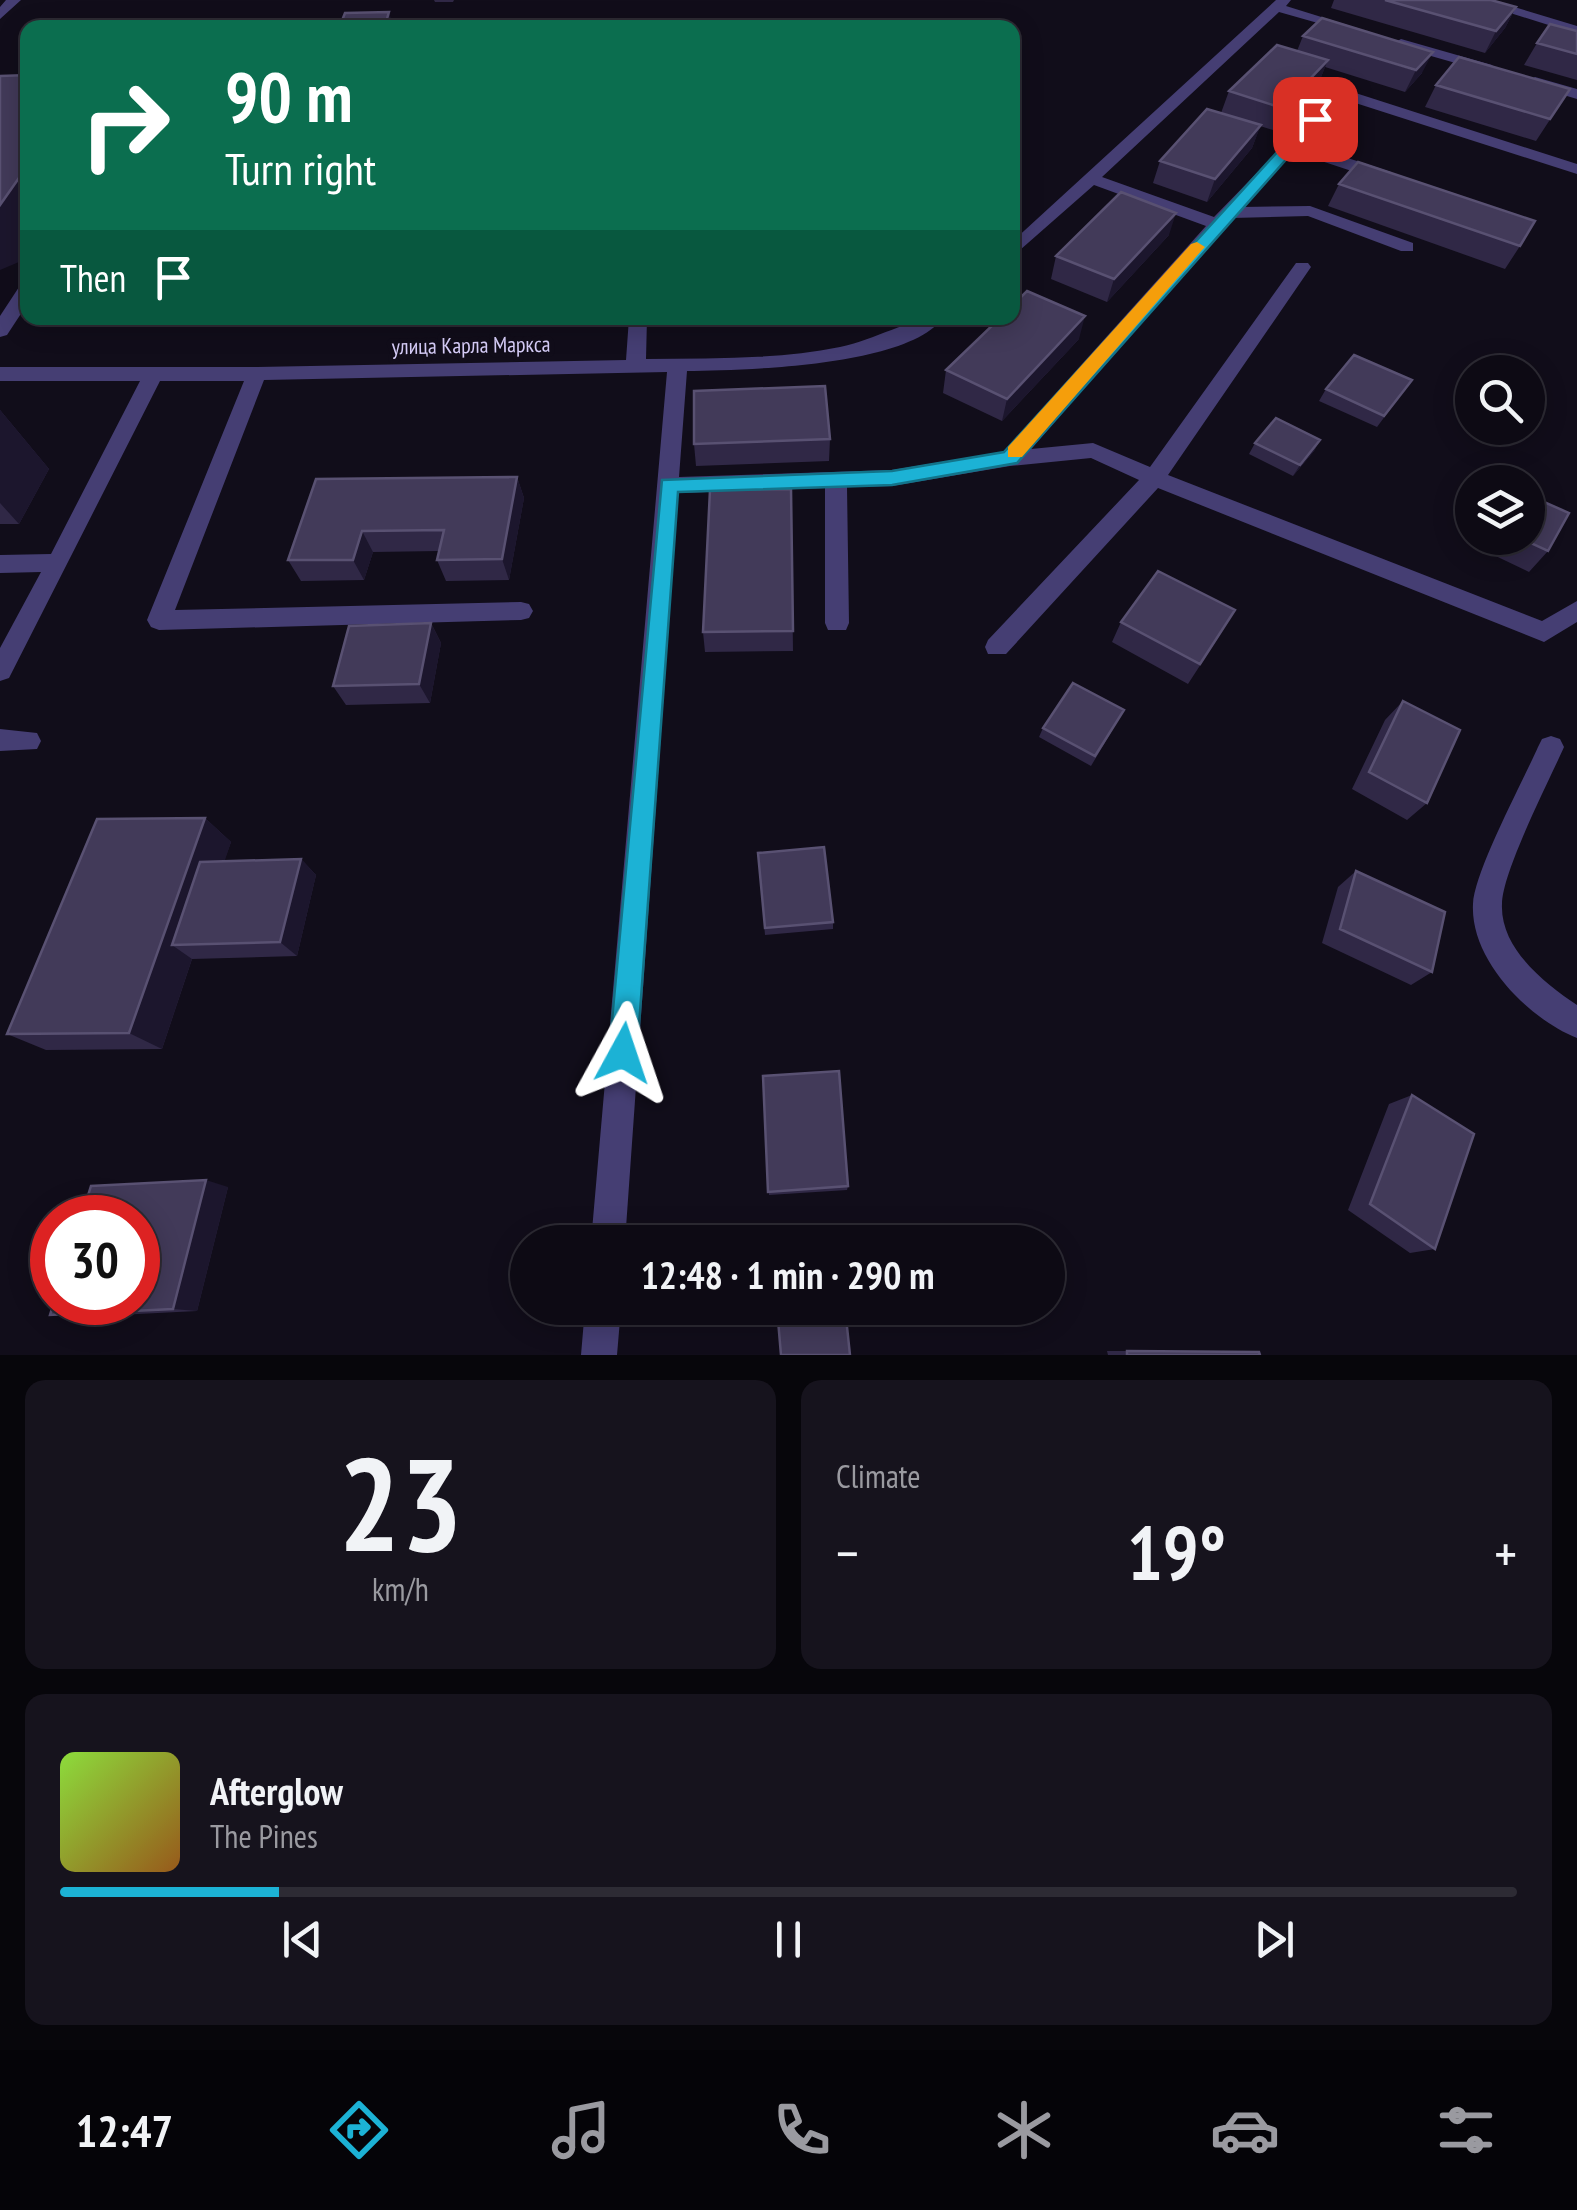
<!DOCTYPE html>
<html lang="en">
<head>
<meta charset="utf-8">
<style>
  :root { --surface:#0d0a14; --page:#16131d; --text:#f1f3f6; --muted:#9a9aa0; --line:#2d2b34; --accent:#1cb2d5 }
  body { margin:0; font-family:"PT Sans Narrow",sans-serif; background:var(--page); color:var(--text); height:100vh; display:flex; flex-direction:column; font-size:38px; white-space:nowrap }
  * { box-sizing:border-box; margin:0 }
  p { font-size:32px; color:var(--muted) }
  .icon { flex:none; width:55px; height:55px; fill:none; stroke:currentColor; stroke-width:2; stroke-linecap:round; stroke-linejoin:round }
  .map { position:relative; height:1355px; overflow:hidden }
  .sheet { display:flex; flex-direction:column; gap:25px; padding:25px; background:#07060b; flex:1 }
  .sheet>* { flex:none }
  .banner { position:absolute; left:20px; top:20px; width:1000px; height:305px; border-radius:20px; box-shadow:0 5px 25px #0003,0 0 0 2px var(--line); background:#0b6e4f; color:#fff; overflow:hidden }
  .tools { position:absolute; left:1455px; top:355px; display:grid; gap:20px }
  .tools a { display:grid; place-items:center; width:90px; height:90px; border-radius:50%; background:var(--surface); box-shadow:0 5px 25px #0003,0 0 0 2px var(--line); font-size:50px }
  .speed { position:absolute; left:30px; top:1195px; display:flex; gap:20px; font-size:50px; font-weight:700; text-align:center }
  .speed>* { display:grid; place-content:center; width:130px; height:130px; border-radius:50%; background:var(--surface); box-shadow:0 5px 25px #0003,0 0 0 2px var(--line); line-height:1 }
  .speed .limit { border:15px solid #d22; background:#fff; color:#111 }
  .pin { position:absolute; display:grid; place-items:center; width:85px; height:85px; color:#fff; margin:-42px; border-radius:20px; box-shadow:0 5px 15px #0006 }
  .me { position:absolute; width:110px; margin:-55px; rotate:5deg; stroke-linejoin:round; filter:drop-shadow(0 0 8px #0008) }
  .turn { display:flex; align-items:center; gap:35px; height:210px; padding:0 40px; font-size:45px }
  .turn .icon { width:130px; height:130px; stroke-width:2.5 }
  .turn b { display:block; font-size:70px; line-height:85px }
  .then { display:flex; align-items:center; height:95px; padding:0 40px; background:#0003; gap:20px; font-size:38px }
  .big { font-size:75px; font-weight:800; line-height:1.1 }
  .sheet .widget { flex:1; display:flex; flex-direction:column; justify-content:center; gap:15px; min-width:0; padding:0 35px; border-radius:20px; background:var(--page) }
  .sheet .dial { align-items:center; gap:0 }
  .dial b { font-size:130px; line-height:1 }
  .song { display:flex; align-items:center; gap:30px }
  .cover { width:120px; height:120px; border-radius:15px; background:linear-gradient(135deg,hsl(90 70% 55%),hsl(30 70% 35%)) }
  .played { height:10px; border-radius:5px; background:linear-gradient(90deg,var(--accent) 15%,var(--line) 15%) }
  .keys { display:flex; justify-content:space-around; direction:ltr }
  .heat { display:flex; justify-content:space-between; align-items:center; font-size:55px; direction:ltr }
  .sheet .tiles { flex:1; display:grid; gap:25px; grid-template-columns:1fr 1fr }
  .widget:last-child { grid-column:span 2 }
  .trip { position:absolute; left:510px; top:1225px; width:555px; height:100px; border-radius:50px; background:var(--surface); box-shadow:0 5px 25px #0003,0 0 0 2px var(--line); font-weight:800; line-height:100px; text-align:center }
  .dock { display:flex; height:160px; justify-content:space-around; align-items:center; background:#050408; color:var(--muted) }
  .dock .icon { width:70px; height:70px }
  .dock .selected { color:var(--accent) }
  .dock b { font-size:45px; color:var(--text) }
  .map>svg:first-child { display:block }
</style>
</head>
<body>
<div class="map">
<svg width="1577" height="1355" viewBox="0 0 1577 1355">
  <rect width="100%" height="100%" fill="#110d1a"/>
  <g fill="none" stroke-linecap="round" stroke-linejoin="round">
    <path fill="#453e73" fill-rule="evenodd" d="M6,0H21L0,19V7Z
      M1276,0H1291L1286,6L1360,29L1353,33L1279,12L1102,177L1214,217L1340,88L1577,164V174L1343,99L1301,143L1391,172V180H1379L1294,152L1242,207L1310,206L1413,243V251H1401L1308,216L1232,218L1031,449L1093,443L1150,467L1296,263H1308L1311,267L1168,475L1542,621L1577,601V622L1544,642L1158,488L1006,654H988L985,647L988,640L1139,480L1091,458L1010,466L892,486L847,487L849,623L846,630H828L825,623V488L678,493L625,1242H591L667,372L264,380L175,610L521,602L529,604L533,611L529,618L521,620L159,630L151,627L147,620L244,381H160L9,678L0,681V648L41,572L0,573V555L51,554L140,381H0V367H257L626,360L629,318H647L646,359C711,358 776,360 840,347C875,340 908,318 943,318C906,367 746,370 687,371L679,477L892,470L1003,452L1206,226L1094,185L1012,257V242Z
      M1469,0H1491L1577,26V34Z
      M1401,39L1492,65L1494,68L1487,72L1396,46L1394,43Z
      M1535,77L1577,89V99L1530,85L1527,82Z
      M28,282V303L7,335L0,337V316L21,284Z
      M0,729L37,733L41,741L37,749L0,751Z
      M1551,736L1560,739L1564,747C1549,781 1502,872 1502,904C1500,948 1544,983 1577,1005V1038C1529,1019 1470,960 1473,904C1474,872 1523,781 1538,747L1542,739Z
      M585,1308H621L617,1355H581Z"/>
  </g>
  <path fill="#302846" d="M434,0H454L453,2H435Z
    M1334,0H1491L1516,7L1505,28L1485,53L1331,8Z
    M345,13L392,23L391,28H328L342,26L341,23Z
    M1577,31V80L1524,65L1537,43Z
    M1303,36L1422,73L1405,92L1325,67L1319,82L1273,130L1260,126L1252,148L1207,202L1153,183L1160,161L1221,113L1229,91L1297,51Z
    M1436,85L1570,89L1536,141L1425,107Z
    M1339,184L1520,246L1505,269L1328,206Z
    M1169,235L1107,302L1051,279L1056,256Z
    M1079,339L1002,421L943,393L946,370Z
    M1412,380L1377,427L1319,401L1326,389Z
    M0,410L49,469L19,524H0Z
    M830,439L829,461L696,466L694,444Z
    M1320,440L1314,451L1293,476L1249,454L1255,443Z
    M517,477L524,498L509,580L446,581L437,560L439,551L373,552L364,580L301,581L288,560L316,479Z
    M791,489L793,651L705,652L703,632Z
    M1485,538H1528L1548,551L1529,572L1479,548Z
    M1121,622L1223,630L1188,684L1112,642Z
    M431,623L441,643L430,703L346,705L333,686Z
    M1403,701L1427,803L1407,820L1352,789L1385,720Z
    M1119,719L1091,766L1039,737L1043,728Z
    M205,818L231,842L224,861L301,859L316,875L297,956L192,959L162,1049L46,1050L7,1034Z
    M758,853L833,922V929L765,935Z
    M1356,871L1432,972L1411,985L1322,943L1338,887Z
    M763,1076L848,1186L847,1190L769,1195Z
    M1412,1095L1435,1249L1410,1253L1348,1210L1389,1104Z
    M228,1187L197,1311L79,1317L50,1315Z
    M1107,1351H1127L1260,1355H1108Z"/>
  <path fill="#1c162d" d="M1516,7L1505,28L1485,53L1496,31Z
    M389,12L392,23L391,28H388L386,22Z
    M1433,52L1422,73L1405,92L1416,70Z
    M1328,60L1319,82L1273,130L1282,108Z
    M1261,125L1252,148L1207,202L1215,179Z
    M28,165V248L19,262L0,270V205Z
    M1176,213L1169,235L1107,302L1114,279Z
    M1085,316L1079,339L1002,421L1007,399Z
    M0,410L49,469L19,524L0,503Z
    M1320,440L1314,451L1293,476L1300,465Z
    M517,477L524,498L509,580L502,559Z
    M362,531L373,552L364,580L353,560Z
    M431,623L441,643L430,703L419,684Z
    M205,818L231,842L197,944L172,945L192,959L162,1049L129,1033Z
    M301,859L316,875L297,956L280,942Z
    M206,1180L228,1187L197,1311L173,1309Z"/>
  <path fill="#423a59" stroke="#595172" stroke-width="2.5" d="M1385,0H1491L1516,7L1496,31Z
    M389,12L386,22L341,23L345,13Z
    M1322,18L1433,52L1416,70L1303,36Z
    M1550,24L1577,31V54L1537,43Z
    M385,25L384,28H328V26Z
    M1277,45L1328,60L1282,108L1229,91Z
    M1459,57L1570,89L1550,119L1436,85Z
    M28,75V165L0,205V76Z
    M1207,109L1261,125L1215,179L1160,161Z
    M1358,162L1535,221L1520,246L1339,184Z
    M1121,192L1176,213L1114,279L1056,256Z
    M1027,291L1085,316L1007,399L946,370L1000,318H1012V306Z
    M1354,355L1412,380L1384,416L1326,389Z
    M825,386L830,439L694,444V391Z
    M1276,418L1320,440L1300,465L1255,443Z
    M517,477L502,559L437,560L444,530L362,531L353,560H288L316,479Z
    M791,489L793,631L703,632L710,490Z
    M1528,495L1569,513L1548,551L1520,538H1528Z
    M1158,571L1235,610L1200,664L1121,622Z
    M431,623L419,684L333,686L349,626Z
    M1073,683L1124,710L1095,756L1043,728Z
    M1403,701L1460,730L1427,803L1369,772Z
    M205,818L129,1033L7,1034L97,819Z
    M824,847L833,922L765,928L758,853Z
    M301,859L280,942L172,945L200,862Z
    M1356,871L1445,912L1432,972L1340,929Z
    M839,1071L848,1186L768,1192L763,1076Z
    M1412,1095L1474,1134L1435,1249L1370,1204Z
    M206,1180L173,1309L50,1315L54,1302H138V1218H81L91,1186Z
    M777,1308H845L850,1355H781Z
    M1127,1351L1259,1352L1260,1355H1127Z"/>
  <path fill="#1cb2d5" stroke="#12748a" stroke-width="2.5" d="M1310,116L1322,119L1017,463L892,485L678,492L637,1053L633,1063L623,1067L613,1063L609,1053L662,480L892,471L1004,452Z"/>
  <path fill="#f59e0b" d="M1197,242L1205,247L1202,250L1022,457H1008V447L1191,244Z"/>
  <g text-anchor="middle" stroke-width="10" stroke-linejoin="round" paint-order="stroke">
    <g font-size="22" fill="#d6cdf8" stroke="#110d1a">
      <text transform="translate(471 345) rotate(-1)" y="8">улица Карла Маркса</text>
    </g>
  </g>
</svg>
<div class="tools">
<a><svg class="icon" aria-label="search" viewBox="0 0 24 24"><circle cx="10" cy="10" r="6"/><path d="M15 15l6 6"/></svg></a>
<a><svg class="icon" aria-label="layers" viewBox="0 0 24 24"><path d="M12 4l9 5-9 5-9-5zM3 14l9 5 9-5"/></svg></a>
</div>
<div class="speed"><div class="limit">30</div></div>
<div class="pin" style="left:1315px;top:119px;background:#d93025"><svg class="icon" aria-label="arrive" viewBox="0 0 24 24"><path d="M6 21V4h12l-3 4 3 4H6"/></svg></div>
<svg class="me" style="left:623px;top:1053px" viewBox="-20 -20 40 40"><path d="M0-17L14 15 0 8-14 15z" fill="#1cb2d5" stroke="#fff" stroke-width="4"/></svg>
<div class="trip">12:48 · 1 min · 290 m</div>
<div class="banner">
<div class="turn"><svg class="icon" aria-label="right" viewBox="0 0 24 24"><path d="M7 20v-9h11M14 6l5 5-5 5"/></svg><div><b>90 m</b>Turn right</div></div>
<div class="then">Then<svg class="icon" aria-label="arrive" viewBox="0 0 24 24"><path d="M6 21V4h12l-3 4 3 4H6"/></svg></div>
</div>
</div>
<section class="sheet">
<div class="tiles">
<div class="widget dial"><b>23</b><p>km/h</p></div>
<div class="widget"><p>Climate</p>
<div class="heat"><a>−</a><b class="big">19°</b><a>+</a></div>
</div>
<div class="widget">
<div class="song"><i class="cover"></i><div><b>Afterglow</b><p>The Pines</p></div></div>
<div class="played"></div>
<div class="keys"><svg class="icon" aria-label="previous" viewBox="0 0 24 24"><path d="M18 5L8 12l10 7zM5 5v14"/></svg><svg class="icon" aria-label="pause" viewBox="0 0 24 24"><path d="M8 5v14M16 5v14"/></svg><svg class="icon" aria-label="next" viewBox="0 0 24 24"><path d="M6 5l10 7-10 7zM19 5v14"/></svg></div>
</div>
</div>
</section>
<nav class="dock">
<b>12:47</b>
<svg class="icon selected" aria-label="directions" viewBox="0 0 24 24"><path d="M12 3l9 9-9 9-9-9zM9 14v-3h6M13 9l2 2-2 2"/></svg>
<svg class="icon" aria-label="music" viewBox="0 0 24 24"><path d="M9 18V5l10-2v13"/><circle cx="6" cy="18" r="3"/><circle cx="16" cy="16" r="3"/></svg>
<svg class="icon" aria-label="phone" viewBox="0 0 24 24"><path d="M5 4h4l2 5-3 2q2 4 5 5l2-3 5 2v4C11 20 4 13 5 4z"/></svg>
<svg class="icon" aria-label="climate" viewBox="0 0 24 24"><path d="M12 3v18M4 7l16 10M4 17L20 7"/></svg>
<svg class="icon" aria-label="car" viewBox="0 0 24 24"><path d="M5 17H2v-5l4-1 3-4h7l3 4 3 1v5h-3M9 17h6M6 11h13"/><circle cx="7" cy="17" r="2"/><circle cx="17" cy="17" r="2"/></svg>
<svg class="icon" aria-label="filters" viewBox="0 0 24 24"><path d="M4 7h16M4 17h16"/><circle cx="9" cy="7" r="2"/><circle cx="15" cy="17" r="2"/></svg>
</nav>
</body>
</html>
